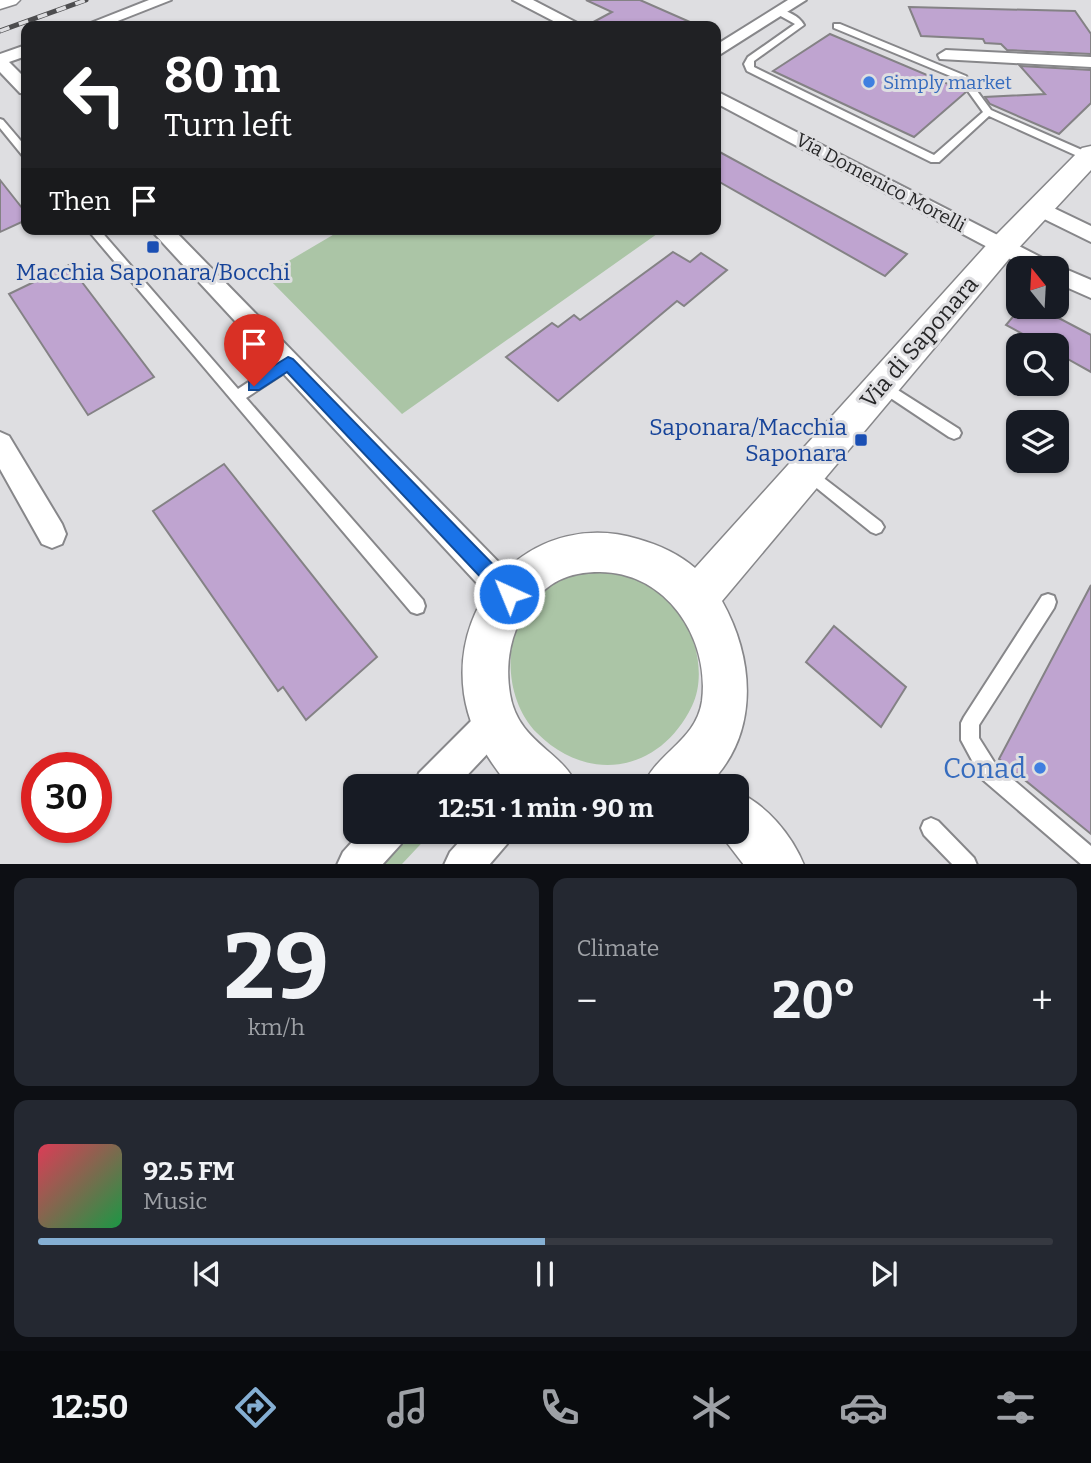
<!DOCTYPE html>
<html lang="en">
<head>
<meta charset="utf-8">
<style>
  :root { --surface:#171b24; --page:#242831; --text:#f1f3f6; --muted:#9ea1a6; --line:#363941; --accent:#85afd3 }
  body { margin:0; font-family:Bitter,serif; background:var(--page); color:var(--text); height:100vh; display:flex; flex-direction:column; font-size:26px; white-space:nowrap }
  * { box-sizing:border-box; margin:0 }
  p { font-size:23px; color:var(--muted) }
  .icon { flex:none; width:38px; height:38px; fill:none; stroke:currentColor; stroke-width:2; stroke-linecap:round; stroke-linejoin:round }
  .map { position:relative; height:864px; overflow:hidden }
  .details { display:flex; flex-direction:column; gap:14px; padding:14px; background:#0d0f14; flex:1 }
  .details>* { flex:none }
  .banner { position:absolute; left:21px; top:21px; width:700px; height:214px; border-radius:14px; box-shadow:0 2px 5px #0004; background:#202124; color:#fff; overflow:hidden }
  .needle { width:46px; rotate:342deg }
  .buttons { position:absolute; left:1006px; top:256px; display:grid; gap:14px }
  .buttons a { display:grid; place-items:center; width:63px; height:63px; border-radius:14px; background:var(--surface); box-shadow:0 2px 5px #0004; font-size:35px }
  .speed { position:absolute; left:21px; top:752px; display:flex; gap:14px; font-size:35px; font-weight:700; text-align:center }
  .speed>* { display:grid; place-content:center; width:91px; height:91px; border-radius:50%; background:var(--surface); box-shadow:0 2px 5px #0004; line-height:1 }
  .speed .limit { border:10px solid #d22; background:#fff; color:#111 }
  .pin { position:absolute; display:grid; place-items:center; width:60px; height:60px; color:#fff; margin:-72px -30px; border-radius:50% 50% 50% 0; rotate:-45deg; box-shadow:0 0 7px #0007 }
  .pin .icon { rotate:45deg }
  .me { position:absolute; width:77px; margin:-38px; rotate:316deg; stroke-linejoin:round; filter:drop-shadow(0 0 5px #0008) }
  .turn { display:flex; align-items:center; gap:24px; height:147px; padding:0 28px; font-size:32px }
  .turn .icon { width:91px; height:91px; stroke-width:2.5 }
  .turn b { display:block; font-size:49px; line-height:60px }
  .then { display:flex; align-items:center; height:66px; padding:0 28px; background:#0003; gap:14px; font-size:26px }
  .big { font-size:52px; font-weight:700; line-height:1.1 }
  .details .widget { flex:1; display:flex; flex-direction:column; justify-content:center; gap:10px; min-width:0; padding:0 24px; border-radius:14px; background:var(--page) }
  .details .dial { align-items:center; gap:0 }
  .dial b { font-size:91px; line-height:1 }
  .song { display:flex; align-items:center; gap:21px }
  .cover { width:84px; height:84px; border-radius:10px; background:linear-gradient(135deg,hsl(350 70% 55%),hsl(140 70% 35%)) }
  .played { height:7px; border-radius:4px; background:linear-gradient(90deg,var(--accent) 50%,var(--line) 50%) }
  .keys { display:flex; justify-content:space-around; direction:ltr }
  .heat { display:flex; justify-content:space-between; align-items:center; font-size:38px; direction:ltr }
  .details .tiles { flex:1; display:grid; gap:14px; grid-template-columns:1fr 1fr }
  .widget:last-child { grid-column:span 2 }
  .trip { position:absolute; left:343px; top:774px; width:406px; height:70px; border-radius:14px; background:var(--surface); box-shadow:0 2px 5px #0004; font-weight:700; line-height:70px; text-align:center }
  .tabs { display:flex; height:112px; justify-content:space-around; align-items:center; background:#090b0e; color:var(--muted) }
  .tabs .icon { width:49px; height:49px }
  .tabs .current { color:var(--accent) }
  .tabs b { font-size:32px; color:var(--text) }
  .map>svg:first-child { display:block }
</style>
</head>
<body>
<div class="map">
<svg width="1091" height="865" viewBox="0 0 1091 865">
  <rect width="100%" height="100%" fill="#dedee1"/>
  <path fill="#abc5a6" d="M343,229H664L402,414L265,275Z
    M596,568C616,571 634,574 651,585C688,606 711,666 692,706C660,772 589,785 537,733C500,696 502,622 542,589C558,577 577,573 596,568Z
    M406,831H433L402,864L374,865Z"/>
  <path fill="#bfa4d0" stroke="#848285" stroke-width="2" d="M586,0H640L699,26H586L612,12Z
    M909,7L1075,11L1091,34V54L1007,50L1001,44L985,43L983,39L921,36Z
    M830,34L965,91L966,92L914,137L773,71Z
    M1020,66L1091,70V103L1059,134L990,104L985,97L1045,94Z
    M716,150L907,254L885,276L716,180Z
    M0,180L26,213V220L0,232Z
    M673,252L690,262L701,253L727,270L684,306L677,301L558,401L506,357L552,323L558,327L574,315L580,320Z
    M69,265L154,377L88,415L9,294Z
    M1022,306H1036L1091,335V372L1057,353V345H1043L1006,325Z
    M224,464L377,657L306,720L283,687L278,691L153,511Z
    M1091,585V834L999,759Z
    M834,626L906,687L881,727L806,662Z"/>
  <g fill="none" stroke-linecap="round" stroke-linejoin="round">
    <defs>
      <path id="lane" d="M777,10C787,10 799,16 804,25L754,61V67L934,155L983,112L960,80L834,28V24H840L966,76L991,110L1091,154V159H1084L989,116L939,162H931L747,71L744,64L748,57L795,24L777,14Z
        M0,119L3,120L26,147V156L22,155L0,128Z
        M87,229H99L238,389L283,359H293L295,363L293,367L246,398L423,600L425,606L423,612L417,614L411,612Z
        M882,380L959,429L961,433L959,437L954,439L949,437L877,389L875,385L877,381Z
        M808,466L881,522L884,527L881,532L876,534L871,532L803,477L801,472L803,467Z
        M1048,594L1054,596L1056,602L1054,608L979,725V738L996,765L1091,846V865H1082L982,779L961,740V723L964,717L1042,596Z
        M931,818L938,821L974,858L977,865H953L924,835L921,828L924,821Z"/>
      <path id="street" d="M149,0H171L105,26H83Z
        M513,0H533L583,26H563Z
        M788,0H806L716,57V45Z
        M26,45V56L9,62L26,79V94L20,93L0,72V54Z
        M946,50L1091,57V67L940,59L938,55Z
        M716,91L1056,265L1091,280V298L1057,283V268H1027L716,103Z
        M1039,201L1091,226V242L1032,213L1029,208Z
        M150,229H173L520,584L524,595L520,606L509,610L498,606Z
        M0,432L9,436L62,524L66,534L62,544L52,548L42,544L0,469Z
        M495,704L507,709L512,721L507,733L457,786H414L419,773L483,709Z
        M362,831H406L401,844L382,865H337L343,852Z
        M469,831H512L507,844L489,865H444L450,852Z"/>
      <path id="secondary" d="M0,0H20L16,4L0,9Z
        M1091,146V170L1014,253L722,601C755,660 760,736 707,786H643C657,752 696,741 702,701C710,638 666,572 600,572C568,572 547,582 528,608C510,632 505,664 510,694C518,743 562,750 577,786L509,785C487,760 469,728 464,694C450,593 539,509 638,539C659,545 679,554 695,568L992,239L1082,148Z
        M737,792C766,804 792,835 804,865H744L718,831H737Z"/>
    </defs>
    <use href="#lane" stroke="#87878a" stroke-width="4"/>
    <use href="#street" stroke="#87878a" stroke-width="4"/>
    <use href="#secondary" stroke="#87878a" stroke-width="3"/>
    <use href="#lane" fill="#fff" fill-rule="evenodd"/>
    <use href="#street" fill="#fff" fill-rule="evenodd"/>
    <use href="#secondary" fill="#fff" fill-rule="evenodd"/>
    <defs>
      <path id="rail" d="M0,31L86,0"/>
    </defs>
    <use href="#rail" stroke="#4d4d4f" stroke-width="5"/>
    <use href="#rail" stroke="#dedee1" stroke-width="3.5" stroke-dasharray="10" stroke-linecap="butt"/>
  </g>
  <path fill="#1a73e8" stroke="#114b97" stroke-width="2" d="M288,357L293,359L516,588L518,594L516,601L509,604L503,601L287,372L259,390H249V381Z"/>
  <g fill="#3f7fe0" stroke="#dedee1" stroke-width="2.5">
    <circle cx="869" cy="82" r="7"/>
    <circle cx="1040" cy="768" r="7"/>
  </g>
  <g fill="#1a4fb4" stroke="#dedee1" stroke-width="2.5">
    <rect x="146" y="240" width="14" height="14" rx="3.5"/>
    <rect x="854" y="433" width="14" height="14" rx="3.5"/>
  </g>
  <g text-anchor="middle" stroke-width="6" stroke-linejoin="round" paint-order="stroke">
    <g font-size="19" fill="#366cbe" stroke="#dedee1" text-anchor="start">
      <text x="883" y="89">Simply market</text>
    </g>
    <g font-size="19" fill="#272728" stroke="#dedee1">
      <text transform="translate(881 182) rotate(28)" y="7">Via Domenico Morelli</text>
    </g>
    <g font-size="23" fill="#164399" stroke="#dedee1">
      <text x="153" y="280">Macchia Saponara/Bocchi</text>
      <text x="847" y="435" text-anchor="end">Saponara/Macchia<tspan x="847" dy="26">Saponara</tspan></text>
    </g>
    <g font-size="23" fill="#272728" stroke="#dedee1">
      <text transform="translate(919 342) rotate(-49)" y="8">Via di Saponara</text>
    </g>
    <g font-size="28" fill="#366cbe" stroke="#dedee1" text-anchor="end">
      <text x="1026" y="778">Conad</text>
    </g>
  </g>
</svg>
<div class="buttons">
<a><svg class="needle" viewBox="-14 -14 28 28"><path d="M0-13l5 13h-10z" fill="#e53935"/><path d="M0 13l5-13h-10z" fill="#9ea1a6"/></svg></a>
<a><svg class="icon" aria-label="search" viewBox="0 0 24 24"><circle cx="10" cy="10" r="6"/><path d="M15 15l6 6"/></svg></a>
<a><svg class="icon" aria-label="layers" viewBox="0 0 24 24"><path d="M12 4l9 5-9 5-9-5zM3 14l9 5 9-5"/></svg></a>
</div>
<div class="speed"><div class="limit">30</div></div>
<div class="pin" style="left:254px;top:386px;background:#d93025"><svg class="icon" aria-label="arrive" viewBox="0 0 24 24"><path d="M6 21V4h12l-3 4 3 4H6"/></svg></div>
<svg class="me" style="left:509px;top:594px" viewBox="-20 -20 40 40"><circle r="17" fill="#1a73e8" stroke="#fff" stroke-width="3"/><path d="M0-11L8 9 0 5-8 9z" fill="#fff"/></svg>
<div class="trip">12:51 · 1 min · 90 m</div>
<div class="banner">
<div class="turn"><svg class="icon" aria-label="left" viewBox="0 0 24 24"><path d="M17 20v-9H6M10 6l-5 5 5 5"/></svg><div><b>80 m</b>Turn left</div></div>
<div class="then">Then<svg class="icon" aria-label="arrive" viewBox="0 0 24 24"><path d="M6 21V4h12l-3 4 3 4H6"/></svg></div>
</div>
</div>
<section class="details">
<div class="tiles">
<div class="widget dial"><b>29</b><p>km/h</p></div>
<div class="widget"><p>Climate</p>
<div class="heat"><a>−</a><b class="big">20°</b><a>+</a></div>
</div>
<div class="widget">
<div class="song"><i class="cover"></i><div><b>92.5 FM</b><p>Music</p></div></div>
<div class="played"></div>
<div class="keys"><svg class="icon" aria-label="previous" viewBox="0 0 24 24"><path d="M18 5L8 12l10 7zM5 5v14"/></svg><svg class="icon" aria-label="pause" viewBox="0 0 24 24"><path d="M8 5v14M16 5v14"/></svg><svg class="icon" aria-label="next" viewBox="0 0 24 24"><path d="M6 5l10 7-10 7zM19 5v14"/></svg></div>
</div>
</div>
</section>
<nav class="tabs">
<b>12:50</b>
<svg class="icon current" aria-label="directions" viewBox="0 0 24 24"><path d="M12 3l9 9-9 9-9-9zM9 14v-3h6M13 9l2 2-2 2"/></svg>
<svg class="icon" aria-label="music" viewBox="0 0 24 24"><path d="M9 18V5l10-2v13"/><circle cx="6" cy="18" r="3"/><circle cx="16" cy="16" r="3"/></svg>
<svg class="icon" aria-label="phone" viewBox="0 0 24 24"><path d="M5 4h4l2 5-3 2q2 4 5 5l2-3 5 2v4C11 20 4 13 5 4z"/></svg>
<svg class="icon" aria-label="climate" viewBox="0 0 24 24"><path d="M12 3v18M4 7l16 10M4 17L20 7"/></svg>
<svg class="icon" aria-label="car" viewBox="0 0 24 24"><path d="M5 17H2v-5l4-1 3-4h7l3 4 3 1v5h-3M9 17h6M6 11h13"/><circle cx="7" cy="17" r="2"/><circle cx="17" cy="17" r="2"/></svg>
<svg class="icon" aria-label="filters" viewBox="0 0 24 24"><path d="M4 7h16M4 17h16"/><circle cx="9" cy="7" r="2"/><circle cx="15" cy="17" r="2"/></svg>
</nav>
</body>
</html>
